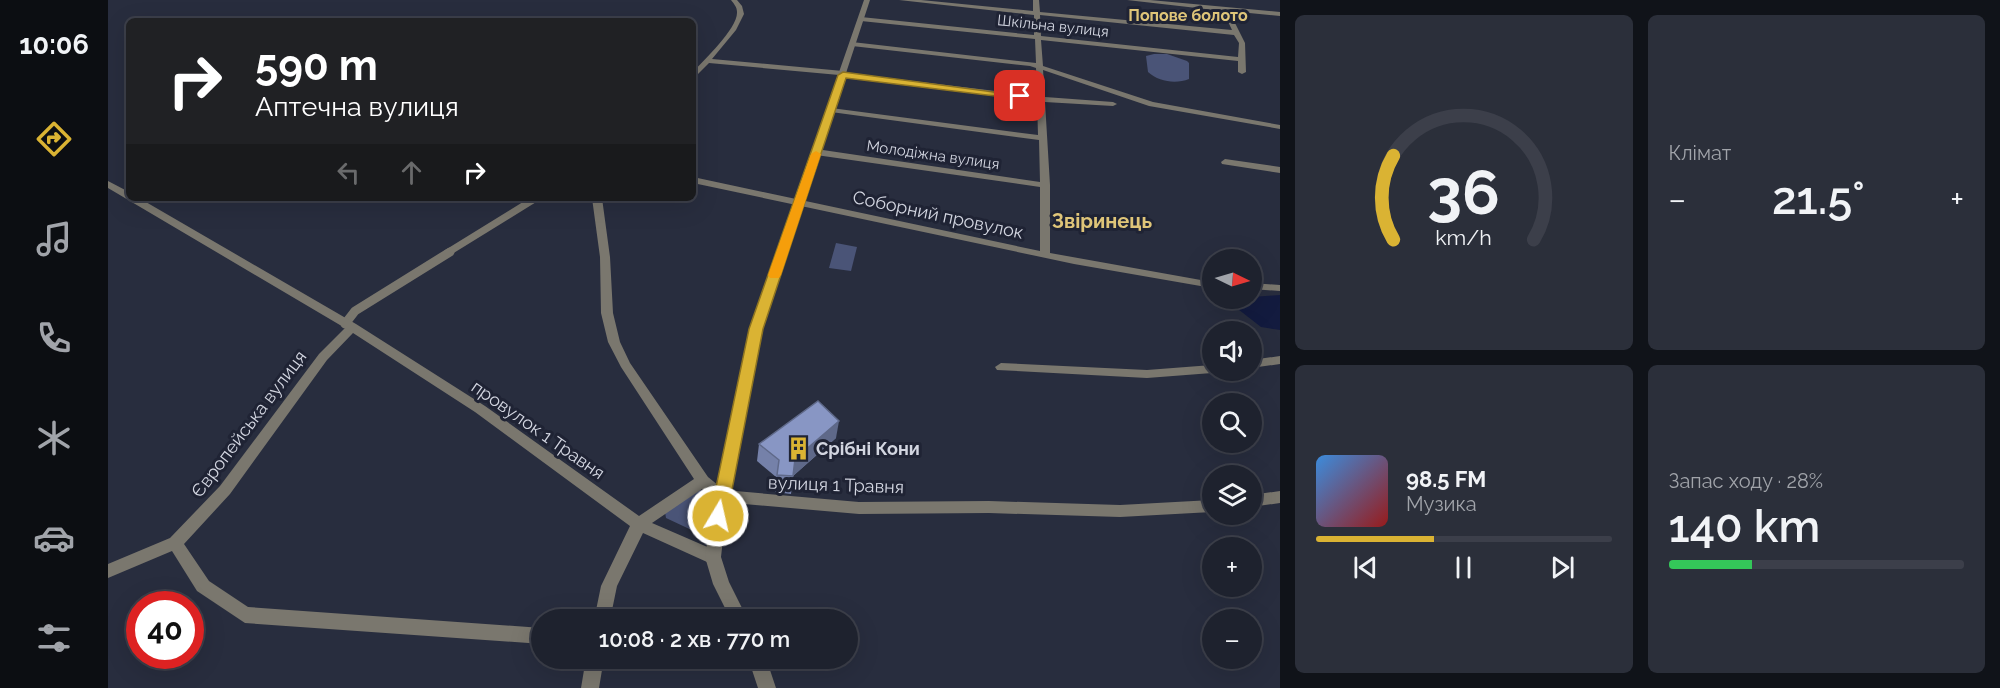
<!DOCTYPE html>
<html lang="uk">
<head>
<meta charset="utf-8">
<style>
  :root { --surface:#1e222e; --page:#2b2f3a; --text:#f1f3f6; --muted:#a1a4aa; --line:#3c3f4a; --accent:#dab333 }
  body { margin:0; font-family:Raleway,sans-serif; background:var(--page); color:var(--text); height:100vh; display:flex; flex-direction:column; font-size:22px; white-space:nowrap }
  * { box-sizing:border-box; margin:0 }
  p { font-size:20px; color:var(--muted) }
  .icon { flex:none; width:33px; height:33px; fill:none; stroke:currentColor; stroke-width:2; stroke-linecap:round; stroke-linejoin:round }
  .map { position:relative; flex:1; overflow:hidden }
  .details { display:flex; flex-direction:column; gap:15px; padding:15px; background:#101319; width:720px }
  .details>* { flex:none }
  .top-card { position:absolute; left:18px; top:18px; width:570px; height:183px; border-radius:9px; box-shadow:0 6px 24px #0002,0 0 0 2px var(--line); background:#202124; color:#fff; overflow:hidden }
  .needle { width:39px; rotate:95deg }
  .tools { position:absolute; left:1094px; top:249px; display:grid; gap:12px }
  .tools a { display:grid; place-items:center; width:60px; height:60px; border-radius:50%; background:var(--surface); box-shadow:0 6px 24px #0002,0 0 0 2px var(--line); font-size:30px }
  .speed { position:absolute; left:18px; top:591px; display:flex; gap:12px; font-size:30px; font-weight:700; text-align:center }
  .speed>* { display:grid; place-content:center; width:78px; height:78px; border-radius:50%; background:var(--surface); box-shadow:0 6px 24px #0002,0 0 0 2px var(--line); line-height:1 }
  .speed .limit { border:9px solid #d22; background:#fff; color:#111 }
  .pin { position:absolute; display:grid; place-items:center; width:51px; height:51px; color:#fff; margin:-26px; border-radius:12px; box-shadow:0 3px 9px #0006 }
  .me { position:absolute; width:66px; margin:-33px; rotate:9deg; stroke-linejoin:round; filter:drop-shadow(0 0 4px #0008) }
  .turn { display:flex; align-items:center; gap:21px; height:126px; padding:0 30px; font-size:27px }
  .turn .icon { width:78px; height:78px; stroke-width:2.5 }
  .turn b { display:block; font-size:42px; line-height:51px }
  .lanes { display:flex; align-items:center; height:57px; padding:0 30px; background:#0003; justify-content:center; gap:30px; direction:ltr }
  .lanes .off { opacity:.35 }
  .big { font-size:45px; font-weight:600; line-height:1.1 }
  .details .tile { flex:1; display:flex; flex-direction:column; justify-content:center; gap:9px; min-width:0; padding:0 21px; border-radius:9px; background:var(--page) }
  .details .dial { align-items:center; gap:0 }
  .dial svg { height:156px; overflow:visible; fill:none; stroke:var(--line); stroke-width:7; stroke-linecap:round; text-anchor:middle }
  .dial text { fill:var(--text); stroke:none }
  .song { display:flex; align-items:center; gap:18px }
  .cover { width:72px; height:72px; border-radius:9px; background:linear-gradient(135deg,hsl(210 70% 55%),hsl(0 70% 35%)) }
  .played { height:6px; border-radius:3px; background:linear-gradient(90deg,var(--accent) 40%,var(--line) 40%) }
  .keys { display:flex; justify-content:space-around; direction:ltr }
  .heat { display:flex; justify-content:space-between; align-items:center; font-size:33px; direction:ltr }
  .charge { height:9px; border-radius:4px; background:linear-gradient(90deg,#34c759 28%,var(--line) 0) }
  .details .tiles { flex:1; display:grid; gap:15px; grid-template-columns:repeat(2,1fr) }
  .trip { position:absolute; left:423px; top:609px; width:327px; height:60px; border-radius:30px; background:var(--surface); box-shadow:0 6px 24px #0002,0 0 0 2px var(--line); font-weight:600; line-height:60px; text-align:center }
  main { display:flex; flex:1; min-height:0 }
  .tab-bar { display:flex; flex-direction:column; width:108px; justify-content:space-around; align-items:center; background:#0c0e12; color:var(--muted) }
  .tab-bar .icon { width:42px; height:42px }
  .tab-bar .on { color:var(--accent) }
  .tab-bar b { font-size:27px; color:var(--text) }
  .map>svg:first-child { display:block }
</style>
</head>
<body>
<main>
<nav class="tab-bar">
<b>10:06</b>
<svg class="icon on" aria-label="directions" viewBox="0 0 24 24"><path d="M12 3l9 9-9 9-9-9zM9 14v-3h6M13 9l2 2-2 2"/></svg>
<svg class="icon" aria-label="music" viewBox="0 0 24 24"><path d="M9 18V5l10-2v13"/><circle cx="6" cy="18" r="3"/><circle cx="16" cy="16" r="3"/></svg>
<svg class="icon" aria-label="phone" viewBox="0 0 24 24"><path d="M5 4h4l2 5-3 2q2 4 5 5l2-3 5 2v4C11 20 4 13 5 4z"/></svg>
<svg class="icon" aria-label="climate" viewBox="0 0 24 24"><path d="M12 3v18M4 7l16 10M4 17L20 7"/></svg>
<svg class="icon" aria-label="car" viewBox="0 0 24 24"><path d="M5 17H2v-5l4-1 3-4h7l3 4 3 1v5h-3M9 17h6M6 11h13"/><circle cx="7" cy="17" r="2"/><circle cx="17" cy="17" r="2"/></svg>
<svg class="icon" aria-label="filters" viewBox="0 0 24 24"><path d="M4 7h16M4 17h16"/><circle cx="9" cy="7" r="2"/><circle cx="15" cy="17" r="2"/></svg>
</nav>
<div class="map">
<svg width="1172" height="688" viewBox="0 0 1172 688">
  <rect width="100%" height="100%" fill="#282d3e"/>
  <path fill="#4a5477" d="M1046,54H1059L1079,61L1081,63V79C1068,84 1051,82 1040,72L1038,56Z
    M728,243L749,247L743,271L721,268Z
    M589,490L598,491L596,529L590,533L558,518L557,512Z"/>
  <path fill="#131b3f" d="M1172,295V330L1153,327L1117,299Z"/>
  <g fill="none" stroke-linecap="round" stroke-linejoin="round">
    <path stroke="#7a776e" stroke-width="7" d="M339,253L428,198"/>
    <path stroke="#7a776e" stroke-width="9" d="M237,324L247,311L342,252"/>
    <path fill="#7a776e" fill-rule="evenodd" d="M623,0H629L634,6L636,14L628,30L604,59L735,71L739,73L929,96L928,68L922,66L744,46L741,44L744,42L928,63L927,39L753,21L750,19L753,17L926,35V15L791,0H813L925,11V0H931L932,12L1124,30L1115,11L1019,0H1042L1172,12V16L1121,11L1137,43L1138,72L1134,74L1130,72V61L933,40L935,66L1045,102L1172,125V129L1041,106L935,70L937,97L1005,102L1009,104L1005,106L937,102L942,185V253L1104,282V288L966,264L585,183V177L932,251V187L708,155L704,152L708,149L932,182L931,140L723,112L719,110L723,108L930,135L929,101L735,77L731,75L601,63L585,79V72C596,60 630,28 629,12C629,7 626,4 623,0ZM932,15L1126,35L1131,43L1130,57L933,36Z
      M1117,159L1172,167V173L1114,164L1113,162Z
      M0,181L21,192V198H31L248,324L377,406L531,516L586,479L513,367L500,342L493,313L492,257L484,198H494L502,257L505,313L512,342L522,363L600,477L616,490L751,502L881,501L1012,505L1104,500V512L1012,517L881,513L751,514L613,502L608,500L594,489L544,523L611,552L613,557L611,562L605,564L599,562L535,533L509,586L502,620H486L493,586L522,526L367,412L245,333L219,360L122,494L76,544L101,581L140,607L434,628V644L137,623L89,591L64,551L0,578V564L62,538L112,486L211,354L237,328L0,188Z
      M1143,283L1172,285V291L1143,289Z
      M1172,356V364L1143,368V360Z
      M893,363L1039,370L1104,365V370H1109L1104,373L1039,378L889,370L887,367Z
      M1172,491V503L1143,507V495Z
      M478,658H496L491,688H473Z"/>
    <path fill="#7a776e" fill-rule="evenodd" d="M756,0H762L654,329L620,496L613,557L621,582L640,620H623L605,584L597,557L606,496L642,329Z
      M640,658H658L668,688H650Z"/>
  </g>
  <path fill="#7581a9" d="M728,438L685,476L683,494L667,492L668,477L649,461L651,444Z"/>
  <path fill="#5f6989" d="M731,421L728,438L685,476L687,459Z"/>
  <path fill="#8896c4" stroke="#5f6989" stroke-width="1.5" d="M710,401L731,421L687,459L685,476L669,475L671,460L651,444Z"/>
  <path fill="#dab333" stroke="#8e7421" stroke-width="1.5" d="M735,72L916,96L912,99L738,78L655,329L619,516L616,521H604L602,516L641,329L730,75Z"/>
  <path fill="#f59e0b" d="M708,151L713,154L673,275L671,278H662L660,275L703,154Z"/>
  <defs>
    <symbol id="building-bare" viewBox="-9 -9 18 18"><path d="M-4-6H4V6H1V3H-1V6H-4ZM-2.5-4.3h1.7v1.8h-1.7ZM.8-4.3h1.7v1.8H.8ZM-2.5-1h1.7V.8h-1.7ZM.8-1h1.7V.8H.8Z" fill="#dab333" stroke="#1f2334" stroke-width="2.5" paint-order="stroke"/></symbol>
  </defs>
  <g fill-rule="evenodd">
    <use href="#building-bare" x="674" y="432" width="33" height="33"/>
  </g>
  <g text-anchor="middle" stroke-width="6" stroke-linejoin="round" paint-order="stroke">
    <g font-size="15" fill="#d2d5e0" stroke="#1f2334">
      <text transform="translate(945 26) rotate(6)" y="5">Шкільна вулиця</text>
      <text transform="translate(825 155) rotate(8)" y="5">Молодіжна вулиця</text>
    </g>
    <g font-size="16" font-weight="bold" fill="#dfc579" stroke="#1f2334">
      <text x="1080" y="21">Попове болото</text>
    </g>
    <g font-size="18" fill="#d2d5e0" stroke="#1f2334">
      <text transform="translate(830 215) rotate(12)" y="6">Соборний провулок</text>
      <text transform="translate(141 424) rotate(-53)" y="6">Європейська вулиця</text>
      <text transform="translate(430 430) rotate(35)" y="6">провулок 1 Травня</text>
      <text transform="translate(728 485) rotate(2)" y="6">вулиця 1 Травня</text>
    </g>
    <g font-size="18" font-weight="bold" fill="#d2d5e0" stroke="#1f2334" text-anchor="start">
      <text x="708" y="455">Срібні Кони</text>
    </g>
    <g font-size="20" font-weight="bold" fill="#dfc579" stroke="#1f2334">
      <text x="994" y="228">Звіринець</text>
    </g>
  </g>
</svg>
<div class="tools">
<a><svg class="needle" viewBox="-14 -14 28 28"><path d="M0-13l5 13h-10z" fill="#e53935"/><path d="M0 13l5-13h-10z" fill="#a1a4aa"/></svg></a>
<a><svg class="icon" aria-label="sound" viewBox="0 0 24 24"><path d="M4 9h4l5-4v14l-5-4H4zM17 9q2 3 0 6"/></svg></a>
<a><svg class="icon" aria-label="search" viewBox="0 0 24 24"><circle cx="10" cy="10" r="6"/><path d="M15 15l6 6"/></svg></a>
<a><svg class="icon" aria-label="layers" viewBox="0 0 24 24"><path d="M12 4l9 5-9 5-9-5zM3 14l9 5 9-5"/></svg></a>
<a>+</a>
<a>−</a>
</div>
<div class="speed"><div class="limit">40</div></div>
<div class="pin" style="left:912px;top:96px;background:#d93025"><svg class="icon" aria-label="arrive" viewBox="0 0 24 24"><path d="M6 21V4h12l-3 4 3 4H6"/></svg></div>
<svg class="me" style="left:610px;top:516px" viewBox="-20 -20 40 40"><circle r="17" fill="#dab333" stroke="#fff" stroke-width="3"/><path d="M0-11L8 9 0 5-8 9z" fill="#fff"/></svg>
<div class="trip">10:08 · 2 хв · 770 m</div>
<div class="top-card">
<div class="turn"><svg class="icon" aria-label="right" viewBox="0 0 24 24"><path d="M7 20v-9h11M14 6l5 5-5 5"/></svg><div><b>590 m</b>Аптечна вулиця</div></div>
<div class="lanes"><svg class="icon off" aria-label="left" viewBox="0 0 24 24"><path d="M17 20v-9H6M10 6l-5 5 5 5"/></svg><svg class="icon off" aria-label="ahead" viewBox="0 0 24 24"><path d="M12 20V5M6 11l6-6 6 6"/></svg><svg class="icon" aria-label="right" viewBox="0 0 24 24"><path d="M7 20v-9h11M14 6l5 5-5 5"/></svg></div>
</div>
</div>
<section class="details">
<div class="tiles">
<div class="tile dial"><svg viewBox="0 0 100 80">
<path d="M14 69A42 42 0 1 1 86 69"/>
<path d="M14 69A42 42 0 0 1 14 26" stroke="#dab333"/>
<text x="50" y="56" font-size="32" font-weight="700">36</text>
<text x="50" y="72" font-size="11">km/h</text>
</svg></div>
<div class="tile"><p>Клімат</p>
<div class="heat"><a>−</a><b class="big">21.5°</b><a>+</a></div>
</div>
<div class="tile">
<div class="song"><i class="cover"></i><div><b>98.5 FM</b><p>Музика</p></div></div>
<div class="played"></div>
<div class="keys"><svg class="icon" aria-label="previous" viewBox="0 0 24 24"><path d="M18 5L8 12l10 7zM5 5v14"/></svg><svg class="icon" aria-label="pause" viewBox="0 0 24 24"><path d="M8 5v14M16 5v14"/></svg><svg class="icon" aria-label="next" viewBox="0 0 24 24"><path d="M6 5l10 7-10 7zM19 5v14"/></svg></div>
</div>
<div class="tile"><p>Запас ходу · 28%</p><b class="big">140 km</b><div class="charge"></div></div>
</div>
</section>
</main>
</body>
</html>
